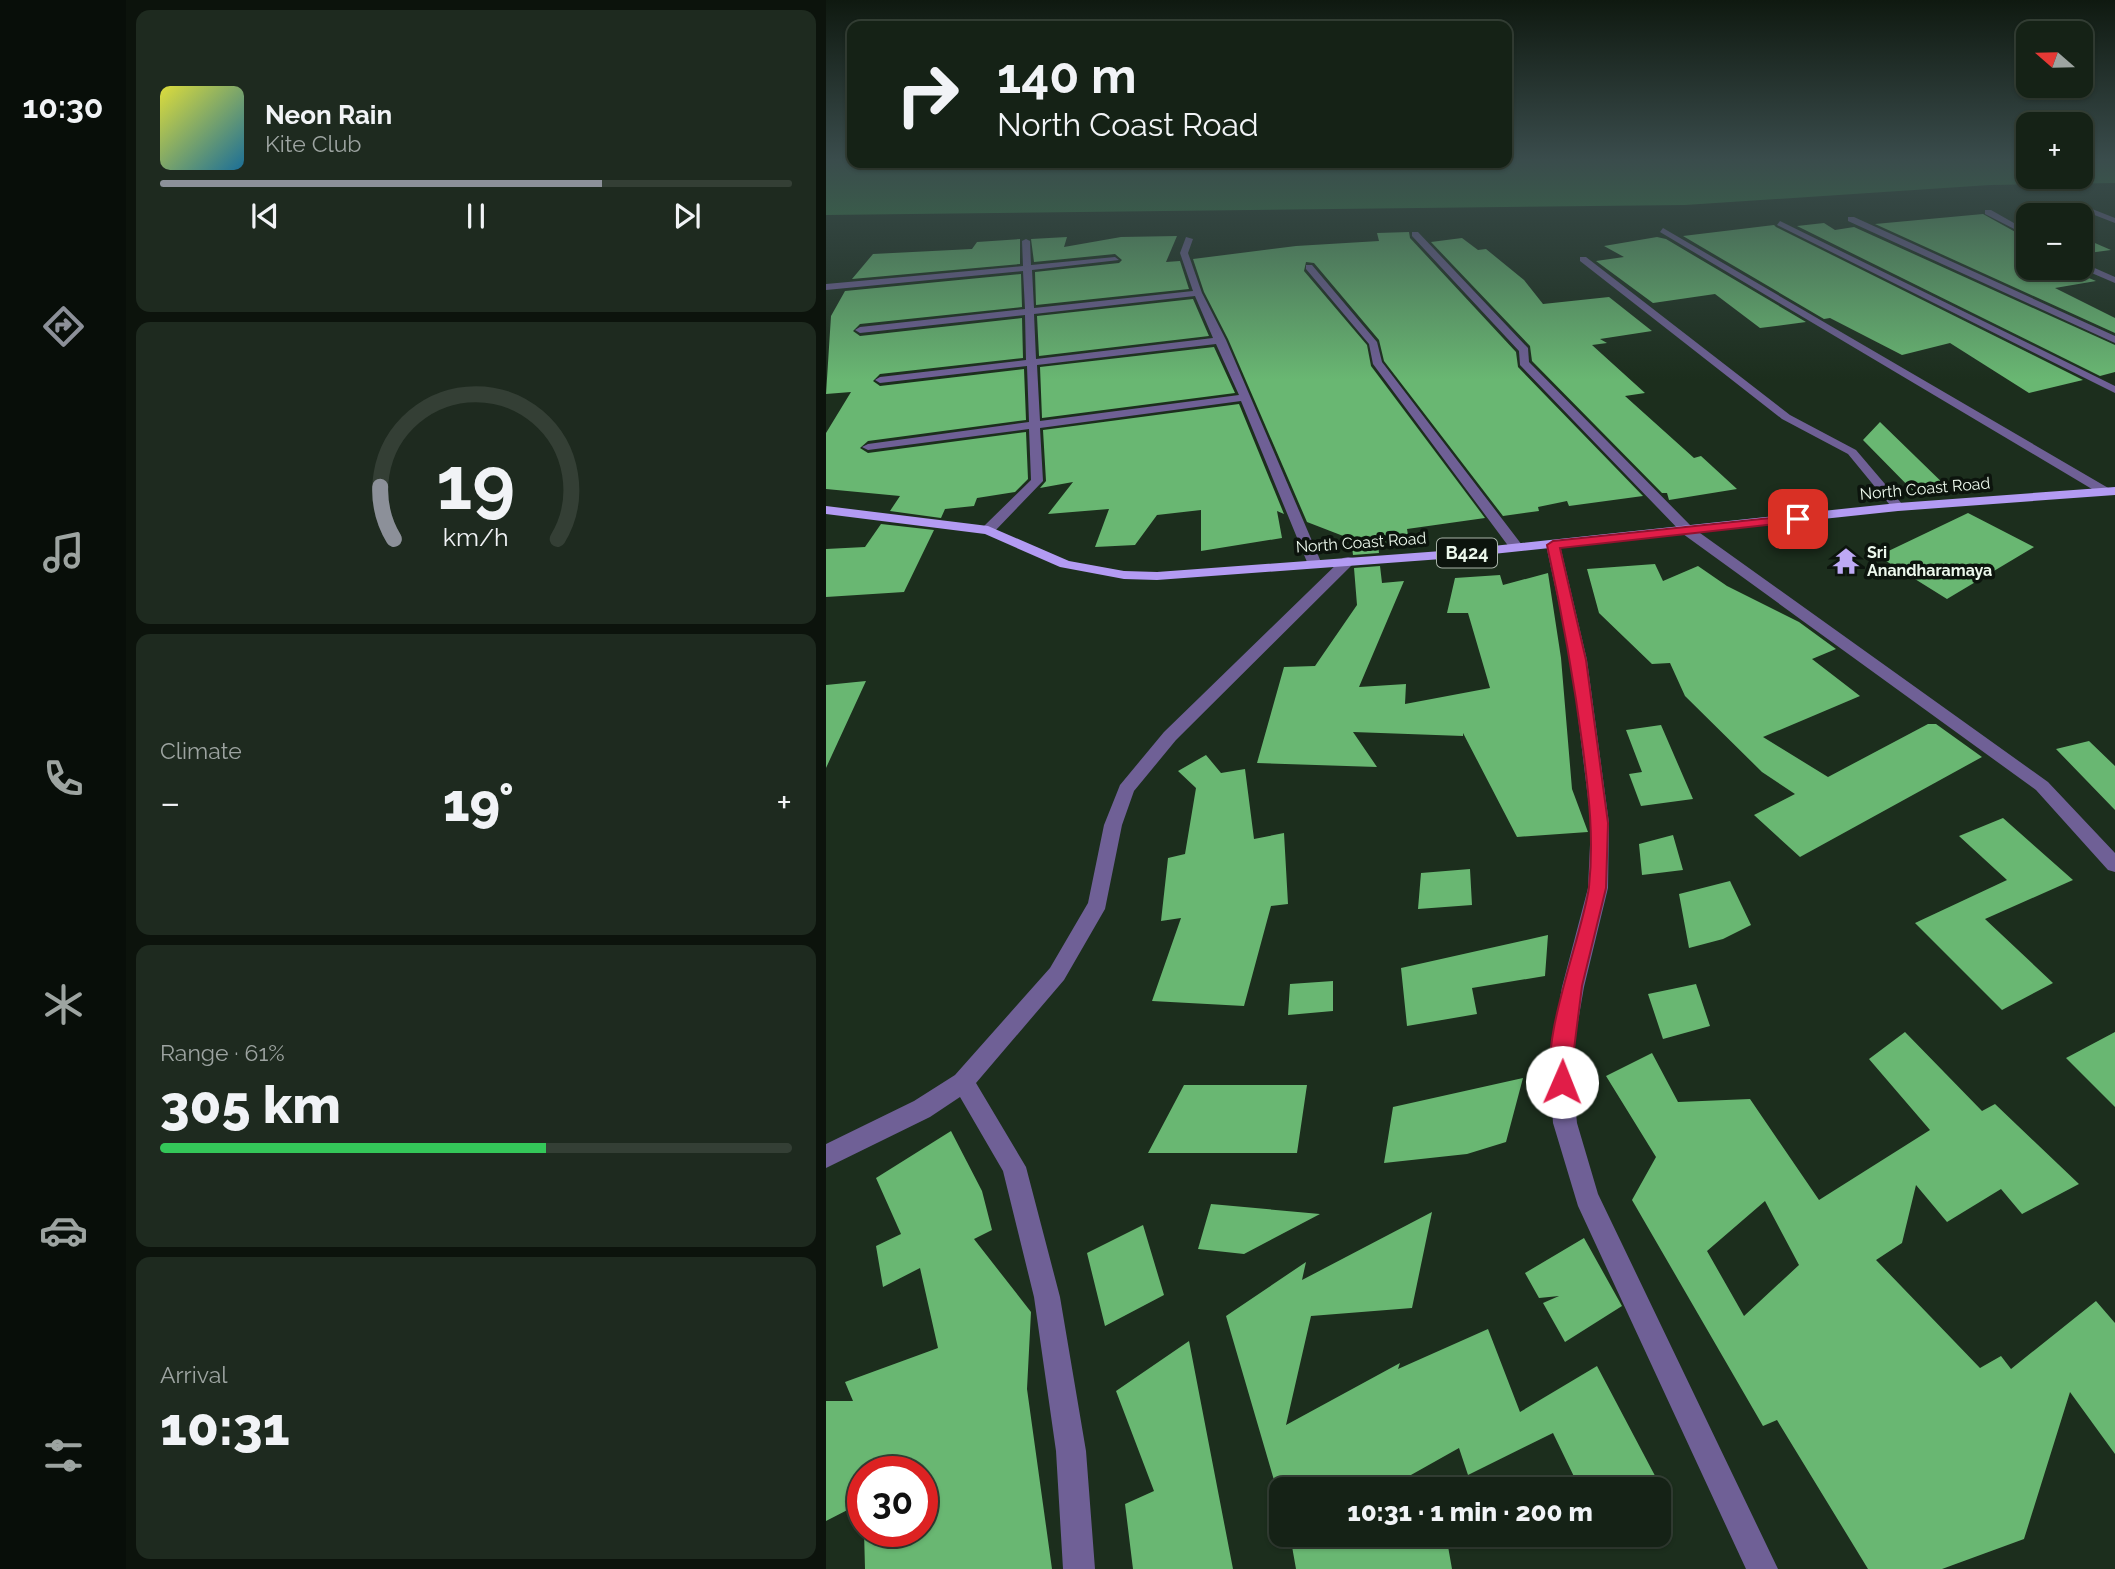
<!DOCTYPE html>
<html lang="en">
<head>
<meta charset="utf-8">
<style>
  :root { --surface:#152216; --page:#1e2a1f; --text:#f1f3f6; --muted:#9da4a1; --line:#343f35; --accent:#8c9099 }
  body { margin:0; font-family:Raleway,sans-serif; background:var(--page); color:var(--text); height:100vh; display:flex; flex-direction:column; font-size:26px; white-space:nowrap }
  * { box-sizing:border-box; margin:0 }
  p { font-size:23px; color:var(--muted) }
  .icon { flex:none; width:38px; height:38px; fill:none; stroke:currentColor; stroke-width:2; stroke-linecap:round; stroke-linejoin:round }
  .map { position:relative; flex:1; overflow:hidden }
  .side { display:flex; flex-direction:column; gap:10px; padding:10px; background:#0c130c; width:700px }
  .side>* { flex:none }
  .guide { position:absolute; left:21px; top:21px; width:665px; height:147px; border-radius:14px; box-shadow:0 2px 5px #0004,0 0 0 2px var(--line); background:#152216; color:var(--text); overflow:hidden }
  .needle { width:46px; rotate:290deg }
  .controls { position:absolute; left:1190px; top:21px; display:grid; gap:14px }
  .controls a { display:grid; place-items:center; width:77px; height:77px; border-radius:14px; background:var(--surface); box-shadow:0 2px 5px #0004,0 0 0 2px var(--line); font-size:35px }
  .speed { position:absolute; left:21px; top:1456px; display:flex; gap:14px; font-size:35px; font-weight:700; text-align:center }
  .speed>* { display:grid; place-content:center; width:91px; height:91px; border-radius:50%; background:var(--surface); box-shadow:0 2px 5px #0004,0 0 0 2px var(--line); line-height:1 }
  .speed .limit { border:10px solid #d22; background:#fff; color:#111 }
  .pin { position:absolute; display:grid; place-items:center; width:60px; height:60px; color:#fff; margin:-30px; border-radius:14px; box-shadow:0 4px 10px #0006 }
  .me { position:absolute; width:77px; margin:-38px; rotate:1deg; stroke-linejoin:round; filter:drop-shadow(0 0 5px #0008) }
  .turn { display:flex; align-items:center; gap:24px; height:147px; padding:0 35px; font-size:32px }
  .turn .icon { width:91px; height:91px; stroke-width:2.5 }
  .turn b { display:block; font-size:49px; line-height:60px }
  .big { font-size:52px; font-weight:800; line-height:1.1 }
  .side .tile { flex:1; display:flex; flex-direction:column; justify-content:center; gap:10px; min-width:0; padding:0 24px; border-radius:14px; background:var(--page) }
  .side .dial { align-items:center; gap:0 }
  .dial svg { height:182px; overflow:visible; fill:none; stroke:var(--line); stroke-width:7; stroke-linecap:round; text-anchor:middle }
  .dial text { fill:var(--text); stroke:none }
  .song { display:flex; align-items:center; gap:21px }
  .cover { width:84px; height:84px; border-radius:10px; background:linear-gradient(135deg,hsl(60 70% 55%),hsl(200 70% 35%)) }
  .played { height:7px; border-radius:4px; background:linear-gradient(90deg,var(--accent) 70%,var(--line) 70%) }
  .keys { display:flex; justify-content:space-around; direction:ltr }
  .heat { display:flex; justify-content:space-between; align-items:center; font-size:38px; direction:ltr }
  .charge { height:10px; border-radius:5px; background:linear-gradient(90deg,#34c759 61%,var(--line) 0) }
  .trip { position:absolute; left:443px; top:1477px; width:402px; height:70px; border-radius:14px; background:var(--surface); box-shadow:0 2px 5px #0004,0 0 0 2px var(--line); font-weight:800; line-height:70px; text-align:center }
  main { display:flex; flex:1; min-height:0 }
  .tabs { display:flex; flex-direction:column; width:126px; justify-content:space-around; align-items:center; background:#080e09; color:var(--muted) }
  .tabs .icon { width:49px; height:49px }
  .tabs .active { color:var(--accent) }
  .tabs b { font-size:32px; color:var(--text) }
  .map>svg:first-child { display:block }
</style>
</head>
<body>
<main>
<nav class="tabs">
<b>10:30</b>
<svg class="icon active" aria-label="directions" viewBox="0 0 24 24"><path d="M12 3l9 9-9 9-9-9zM9 14v-3h6M13 9l2 2-2 2"/></svg>
<svg class="icon" aria-label="music" viewBox="0 0 24 24"><path d="M9 18V5l10-2v13"/><circle cx="6" cy="18" r="3"/><circle cx="16" cy="16" r="3"/></svg>
<svg class="icon" aria-label="phone" viewBox="0 0 24 24"><path d="M5 4h4l2 5-3 2q2 4 5 5l2-3 5 2v4C11 20 4 13 5 4z"/></svg>
<svg class="icon" aria-label="climate" viewBox="0 0 24 24"><path d="M12 3v18M4 7l16 10M4 17L20 7"/></svg>
<svg class="icon" aria-label="car" viewBox="0 0 24 24"><path d="M5 17H2v-5l4-1 3-4h7l3 4 3 1v5h-3M9 17h6M6 11h13"/><circle cx="7" cy="17" r="2"/><circle cx="17" cy="17" r="2"/></svg>
<svg class="icon" aria-label="filters" viewBox="0 0 24 24"><path d="M4 7h16M4 17h16"/><circle cx="9" cy="7" r="2"/><circle cx="15" cy="17" r="2"/></svg>
</nav>
<section class="side">
<div class="tile">
<div class="song"><i class="cover"></i><div><b>Neon Rain</b><p>Kite Club</p></div></div>
<div class="played"></div>
<div class="keys"><svg class="icon" aria-label="previous" viewBox="0 0 24 24"><path d="M18 5L8 12l10 7zM5 5v14"/></svg><svg class="icon" aria-label="pause" viewBox="0 0 24 24"><path d="M8 5v14M16 5v14"/></svg><svg class="icon" aria-label="next" viewBox="0 0 24 24"><path d="M6 5l10 7-10 7zM19 5v14"/></svg></div>
</div>
<div class="tile dial"><svg viewBox="0 0 100 80">
<path d="M14 69A42 42 0 1 1 86 69"/>
<path d="M14 69A42 42 0 0 1 8 46" stroke="#8c9099"/>
<text x="50" y="56" font-size="32" font-weight="700">19</text>
<text x="50" y="72" font-size="11">km/h</text>
</svg></div>
<div class="tile"><p>Climate</p>
<div class="heat"><a>−</a><b class="big">19°</b><a>+</a></div>
</div>
<div class="tile"><p>Range · 61%</p><b class="big">305 km</b><div class="charge"></div></div>
<div class="tile"><p>Arrival</p><b class="big">10:31</b></div>
</section>
<div class="map">
<svg width="1289" height="1569" viewBox="0 0 1289 1569">
  <rect width="100%" height="100%" fill="#1c2e1d"/>
  <path fill="#388745" d="M0,160H26V163H681V160H1202V177H1255V160H1289V183L1164,185L859,205L0,215Z"/>
  <path fill="#69b772" fill-rule="evenodd" d="M1157,214L1202,239V268H1239L1270,281L1229,288L1289,318V333L1049,224Z
    M998,223L1009,230L1028,227L1289,345V372L1274,376L971,226Z
    M948,225L950,227L1257,380L1203,393L1124,343L1076,355L1004,318L998,319L857,236Z
    M583,232L584,238L690,352L692,367L817,496L743,506L741,501L712,507L713,511L677,516L558,361L553,340L488,263L480,262L478,271L541,345L545,366L659,518L581,529L583,541L552,546L553,553L527,555L525,539L481,522L402,339L378,292L367,259L470,246L553,241L551,233Z
    M351,236L340,262L354,261L363,289L210,305L209,272L293,263L296,260L289,254L208,262L205,239L241,237L238,247L295,237Z
    M831,237L840,239L980,322L934,328L889,294L827,303L770,261L798,257L778,246Z
    M1255,237L1285,250L1255,254Z
    M636,238L652,250L660,249L698,280L717,304L783,297L826,331L774,339L781,343L766,345L819,393L799,396L868,458L875,456L911,489L843,500L841,493H836L706,361L704,346L605,242Z
    M194,239V264L26,279L47,254L146,249L151,242Z
    M195,274L196,307L34,324L27,331L34,336L196,318L197,358L54,374L47,381L54,386L198,369L200,420L42,441L34,448L42,453L200,432L202,479L189,492L151,498L148,506L119,509L115,518L64,511L74,496L0,489V433L25,392L0,394L5,316L19,291Z
    M367,299L383,336L213,356L211,316Z
    M388,347L409,393L216,418L214,367Z
    M413,404L458,514L451,511L456,538L375,551V510L331,515L309,545L269,547L283,509L222,514L247,482L214,488L220,481L217,430Z
    M1054,422L1126,492L1093,497L1037,440Z
    M1142,513L1208,547L1121,599L1052,556Z
    M55,524L108,530L78,592L0,597V549L39,547Z
    M829,564L837,581L872,566L901,586L973,622L1010,649L986,659L1034,696L937,737L1002,777L1102,724H1110L1156,757L974,857L928,815L969,794L936,772L859,696L844,663L826,664L773,613L761,569Z
    M554,566L556,583L578,581L533,687L580,684L579,704L664,688L642,613H621L629,578L674,575L677,585L722,573L735,658L746,789L762,832L691,837L637,733V736L527,732L551,767L431,763L458,667L489,666L531,605L528,568Z
    M40,681L0,768V685Z
    M835,725L867,799L815,806L803,774L816,772L800,730Z
    M1263,741L1289,766V810L1230,749Z
    M380,755L395,773L419,769L428,839L458,833L462,904L445,906L418,1006L326,1001L355,918L335,921L342,858L359,854L370,788L352,771Z
    M1177,818L1247,880L1159,919L1227,983L1176,1010L1089,923L1181,880L1133,836Z
    M847,835L857,870L816,875L813,844Z
    M644,869L646,905L592,909L595,873Z
    M904,881L925,925L897,939L863,948L853,894Z
    M722,935L719,976L646,988L651,1014L581,1026L575,968Z
    M507,981V1011L462,1015L464,984Z
    M870,984L884,1026L837,1039L822,994Z
    M1079,1032L1156,1111L1169,1104L1253,1184L1196,1214L1175,1189L1121,1222L1090,1185L1076,1243L1050,1260L1154,1368L1175,1356L1185,1369L1270,1301L1289,1323V1454L1244,1392L1198,1539L1116,1569H1042L951,1420L937,1426L806,1200L830,1157L780,1076L826,1053L852,1102L924,1099L993,1200L1104,1130L1043,1059ZM939,1201L973,1265L918,1316L881,1251Z
    M1289,1032V1107L1240,1058Z
    M697,1078L680,1142L641,1154L558,1163L567,1107Z
    M358,1085H481L471,1153H322Z
    M125,1131L156,1191L166,1230L148,1239L205,1312L201,1389L226,1569H39L38,1531H96V1472H37V1502L0,1521V1401H27L19,1382L112,1348L94,1268L57,1287L50,1246L75,1234L50,1178Z
    M385,1204L494,1214L418,1254L372,1249Z
    M606,1212L586,1308L485,1316L460,1425L574,1363L572,1369L662,1329L694,1412L771,1366L836,1489H754L727,1433L642,1475L633,1448L560,1489H455V1504L400,1316L480,1262L476,1280Z
    M317,1225L338,1295L279,1326L261,1253Z
    M758,1238L796,1306L739,1342L717,1303L733,1296L713,1298L699,1273Z
    M363,1341L407,1569H307L299,1504L328,1491L290,1391Z
    M464,1535H620L626,1569H470Z"/>
  <g fill="none" stroke-linecap="round" stroke-linejoin="round">
    <path fill="#6f6096" fill-rule="evenodd" d="M1256,205L1289,218V223L1253,209Z
      M1159,210H1165L1202,231V236L1159,214Z
      M1022,217H1028L1289,336V343L1022,221Z
      M954,221L1289,386V393L951,225Z
      M837,228L1284,489L1286,492L1276,495L834,232Z
      M586,232H592L702,348L703,362L867,528L1222,782L1289,853V872L1282,870L1210,790L857,534L694,365L693,351L586,236Z
      M360,237L367,239L362,253L376,293L400,340L495,562L493,565L488,566L481,562L415,401L214,428L217,481L167,533L162,534L155,530L157,527L205,480L203,429L42,450L36,447L42,444L203,422L201,366L54,383L49,380L54,377L200,360L199,315L34,333L29,330L34,327L199,309L197,271L0,290V284L197,266L196,241L200,239L204,241L205,265L289,257L293,260L206,270L208,308L367,291L354,253ZM369,296L387,338L210,359L208,314ZM390,344L413,395L214,421L211,365Z
      M754,257H760L964,415L1030,450L1076,504V510H1068L1022,454L956,419L754,261Z
      M1255,262L1289,277V283L1254,268Z
      M480,265H486L551,342L556,362L696,545V551H686L547,364L543,344L480,269Z
      M727,541L734,545L761,660L783,823L782,888L758,987L745,1062L751,1123L772,1194L952,1569H920L752,1206L727,1123L723,1062L736,987L762,888L765,823L745,660L720,545Z
      M522,557L527,558V564L350,740L308,791L296,825L279,909L238,980L150,1083L200,1167L234,1297L260,1451L269,1569H237L230,1451L208,1297L177,1171L134,1097L104,1117L0,1168V1144L88,1101L129,1075L224,968L262,903L278,825L294,785L338,732L517,558Z"/>
    <path fill="#b39bf3" fill-rule="evenodd" d="M1289,487V495L1072,511L629,558L331,580L298,579L234,567L159,534L0,514V506L162,526L243,561L298,571L331,572L629,550L1072,503Z"/>
  </g>
  <linearGradient id="sky" x2="0" y2="1"><stop stop-color="#0f1910"/><stop offset="0.42" stop-color="#3a4c4c"/><stop offset="1" stop-color="#3a4c4c" stop-opacity="0"/></linearGradient>
  <rect width="1289" height="380" fill="url(#sky)"/>
  <path fill="#e11d48" stroke="#92132f" stroke-width="2" d="M972,515L976,516V521L734,548L760,660L782,823L780,888L756,986L743,1089L736,1092L728,1089C710,1048 757,934 763,887C768,840 763,795 757,749C748,680 736,613 721,545L727,541Z"/>
  <defs>
    <symbol id="temple-bare" viewBox="-9 -9 18 18"><path d="M0-6L5-2H3V0L6.5 2.5H4V6H1.5V3h-3V6H-4V2.5H-6.5L-3 0V-2H-5Z" fill="#bda9f5" stroke="#0c140d" stroke-width="2.5" paint-order="stroke"/></symbol>
  </defs>
  <g fill-rule="evenodd">
    <use href="#temple-bare" x="1001" y="542" width="38" height="38"/>
  </g>
  <g text-anchor="middle" stroke-width="7" stroke-linejoin="round" paint-order="stroke">
    <g font-size="16" fill="#ecf8ec" stroke="#0c140d">
      <text transform="translate(1099 488) rotate(-5)" y="6">North Coast Road</text>
      <text transform="translate(535 542) rotate(-4)" y="6">North Coast Road</text>
    </g>
    <g font-size="16" font-weight="bold" fill="#ecf8ec" stroke="#0c140d" text-anchor="start">
      <text x="1041" y="558">Sri<tspan x="1041" dy="18">Anandharamaya</tspan></text>
    </g>
    <rect fill="#0c140d" stroke="#a9b4a9" stroke-width="2" x="611" y="538.5" width="60" height="29" rx="5"/>
    <g font-size="18" font-weight="bold" fill="#ecf8ec">
      <text x="641" y="559">B424</text>
    </g>
  </g>
</svg>
<div class="controls">
<a><svg class="needle" viewBox="-14 -14 28 28"><path d="M0-13l5 13h-10z" fill="#e53935"/><path d="M0 13l5-13h-10z" fill="#9da4a1"/></svg></a>
<a>+</a>
<a>−</a>
</div>
<div class="speed"><div class="limit">30</div></div>
<div class="pin" style="left:972px;top:519px;background:#d93025"><svg class="icon" aria-label="arrive" viewBox="0 0 24 24"><path d="M6 21V4h12l-3 4 3 4H6"/></svg></div>
<svg class="me" style="left:736px;top:1082px" viewBox="-20 -20 40 40"><circle r="19" fill="#fff"/><path d="M0-13L10 11 0 6-10 11z" fill="#e11d48"/></svg>
<div class="trip">10:31 · 1 min · 200 m</div>
<div class="guide">
<div class="turn"><svg class="icon" aria-label="right" viewBox="0 0 24 24"><path d="M7 20v-9h11M14 6l5 5-5 5"/></svg><div><b>140 m</b>North Coast Road</div></div>
</div>
</div>
</main>
</body>
</html>
